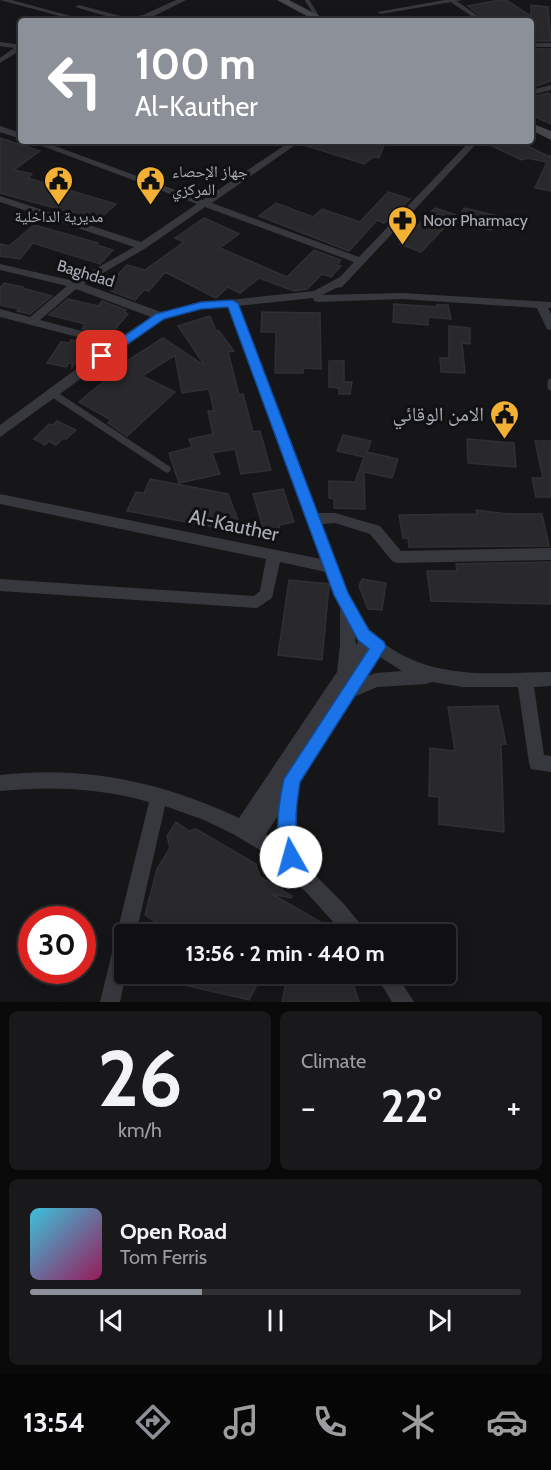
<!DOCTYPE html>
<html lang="en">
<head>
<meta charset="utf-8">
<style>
  :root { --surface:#101012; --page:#19191b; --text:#f1f3f6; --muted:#9c9d9f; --line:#303032; --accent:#8c9099 }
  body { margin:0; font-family:Cabin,"Noto Naskh Arabic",sans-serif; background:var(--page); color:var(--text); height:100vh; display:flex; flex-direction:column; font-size:22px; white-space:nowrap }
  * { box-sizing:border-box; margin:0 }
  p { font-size:20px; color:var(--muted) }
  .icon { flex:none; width:33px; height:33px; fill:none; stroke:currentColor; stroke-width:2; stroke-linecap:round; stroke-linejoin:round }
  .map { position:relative; height:1002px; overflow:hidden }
  .sheet { display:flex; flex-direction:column; gap:9px; padding:9px; background:#09090a; flex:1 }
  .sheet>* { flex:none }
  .top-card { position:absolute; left:18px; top:18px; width:516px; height:126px; border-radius:6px; box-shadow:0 3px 15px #0003,0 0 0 2px var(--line); background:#8c9099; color:#fff; overflow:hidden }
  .speed { position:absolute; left:18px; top:906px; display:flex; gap:12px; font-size:30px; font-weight:700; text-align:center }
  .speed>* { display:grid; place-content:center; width:78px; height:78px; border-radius:50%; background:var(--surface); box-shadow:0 3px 15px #0003,0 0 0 2px var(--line); line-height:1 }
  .speed .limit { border:9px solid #d22; background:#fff; color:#111 }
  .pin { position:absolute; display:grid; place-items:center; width:51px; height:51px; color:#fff; margin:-26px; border-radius:12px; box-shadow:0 3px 9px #0006 }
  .me { position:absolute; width:66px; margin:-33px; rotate:353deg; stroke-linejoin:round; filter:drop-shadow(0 0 4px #0008) }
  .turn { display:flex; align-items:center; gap:21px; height:126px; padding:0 18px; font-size:27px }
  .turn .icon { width:78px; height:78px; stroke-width:2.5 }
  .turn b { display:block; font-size:42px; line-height:51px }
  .big { font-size:45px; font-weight:800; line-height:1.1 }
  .sheet .widget { flex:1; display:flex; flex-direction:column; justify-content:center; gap:9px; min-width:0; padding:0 21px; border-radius:9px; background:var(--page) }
  .sheet .dial { align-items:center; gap:0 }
  .dial b { font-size:78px; line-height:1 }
  .song { display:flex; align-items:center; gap:18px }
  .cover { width:72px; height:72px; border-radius:9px; background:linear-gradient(135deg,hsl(190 70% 55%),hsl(330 70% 35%)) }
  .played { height:6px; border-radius:3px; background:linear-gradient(90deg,var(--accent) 35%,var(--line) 35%) }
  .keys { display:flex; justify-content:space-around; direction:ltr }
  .heat { display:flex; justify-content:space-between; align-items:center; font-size:33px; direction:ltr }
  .sheet .tiles { flex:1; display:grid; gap:9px; grid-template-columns:1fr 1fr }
  .widget:last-child { grid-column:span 2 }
  .trip { position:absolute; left:114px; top:924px; width:342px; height:60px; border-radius:6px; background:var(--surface); box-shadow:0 3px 15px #0003,0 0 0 2px var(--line); font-weight:800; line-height:60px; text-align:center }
  .tab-bar { display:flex; height:96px; justify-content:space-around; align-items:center; background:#060607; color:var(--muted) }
  .tab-bar .icon { width:42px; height:42px }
  .tab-bar .on { color:var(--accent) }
  .tab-bar b { font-size:27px; color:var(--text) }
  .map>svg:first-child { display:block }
</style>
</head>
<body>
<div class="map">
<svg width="551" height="1002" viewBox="0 0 551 1002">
  <rect width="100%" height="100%" fill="#161618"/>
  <path fill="#29292c" stroke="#303034" stroke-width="1.5" d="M500,0H506L531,16V5L548,7L551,41H531V21H487L468,6Z
    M531,49H551V81L531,88Z
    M548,93L551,95V124L531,115V97Z
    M0,138L40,151L14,170L32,174L28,178L116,204L98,220L0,193Z
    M303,141H378L385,143L379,158L373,157L364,164L301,144Z
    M481,141H517L550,157L551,155V191L535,188L547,162L527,158L522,160Z
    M388,192L410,199L384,223L377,220L349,251L259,216L276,203L313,217L322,209L360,222Z
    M435,208L456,215L421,252L400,244Z
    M464,208L498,216L491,230L456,222Z
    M204,218L239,234L220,248L287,277L314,250L341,260L337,265L341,266L331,277L322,274L307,289L294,291L259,278L240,293L228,287L216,298L165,272L149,291L144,290L135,300L111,291L112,289L106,287L127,265L145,270L184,242L175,238Z
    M34,225L98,243L97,245L113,250L100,264L33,243L20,259L0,256V244L9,246Z
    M4,283L23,287L22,288L52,296L30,314L17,311L19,309L0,305V288Z
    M68,299L98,306L102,301L126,310L124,312L128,314L109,336L82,329L85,324L49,315Z
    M394,304L437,307V305H448L451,319L428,317V325L393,322Z
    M262,312L320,313L321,369L303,368V373H275L276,332H261Z
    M210,316L216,331H219L234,351L228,352L239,395L243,394L253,432L260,431L271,470L241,474L235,449L212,453L220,474L179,483L169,453L192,447L189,439L213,434L208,411H214L209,389L182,393L175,355L142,376L175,392L127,436L108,423L111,420L79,402L121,367L119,366L163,338L205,366L178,326Z
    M449,326L470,328V344L462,343L465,373L441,372L440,358H449Z
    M77,339L89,342L72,368V363H69L66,367L47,363L61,342L69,343L71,340L77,341Z
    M329,361H344V382H352L350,394H339V388L329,387Z
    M57,421L76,430L66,439L63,438L56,445L49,441L45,445L34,439L49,424L53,425Z
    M343,435L371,441L367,452L398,459L392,478L364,472L365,509L334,508V499L329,498V481L355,482L364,457L337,451Z
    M467,439L514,443L516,467L468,463Z
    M535,441H551V497H536L532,478H543Z
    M150,479L228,494L241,528L235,531L127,511L136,492L144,493Z
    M283,489L294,522L279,525L280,531L265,534L253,494Z
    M476,510L508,514H542L549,546L409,547L408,538H403L399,515L477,514Z
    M551,562V604L431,601L427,571H457L456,564Z
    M362,579L386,583L382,610L368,609L359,586Z
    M289,580L329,584V586L322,660L278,655Z
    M498,706L506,744H501L504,832L439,824V797L429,796L430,748L455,751L448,707Z
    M176,822L189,831L196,829L256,864L260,877L292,896L291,898L272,894L341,934H153L156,922L145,915L157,869L170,848L167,836Z
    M155,974H263L249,1000L154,978Z
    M263,974H350L359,1002H282L286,983L262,978Z"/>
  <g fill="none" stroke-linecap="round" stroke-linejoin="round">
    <path stroke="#37383d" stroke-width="4" d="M307,0L318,18
      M453,1L482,21
      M531,45H551"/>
    <path stroke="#37383d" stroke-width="7" d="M551,382V387
      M52,393L167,469"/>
    <path fill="#37383d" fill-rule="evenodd" d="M0,0H11L71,16L67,18Z
      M176,0H186L148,19L135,21H123L75,7L79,5L128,18L143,15Z
      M445,0H463L381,14L377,12Z
      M0,42L21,45V50L0,63V58L14,48L0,46Z
      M551,85V90L531,95V90Z
      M0,126L21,133V139L0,132Z
      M29,141H41L203,200L291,141H301L212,203L359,257L470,141H479L342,287L336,288L322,295L402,293L551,302V308H548L551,314V330L547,329L537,308L402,299L318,302L314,301L313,298L238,306L318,513H335L380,526L401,551L551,548V560L397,563L392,561L370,534L335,523L322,524C335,559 346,602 371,632C377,639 385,644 392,649C440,680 497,673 551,672V686L534,687L544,755L551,756V772L531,769L529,763L518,687H463L432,682L426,684L377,687L354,697L298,785L296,823L301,861L344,904L363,927L365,934H344L307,893L260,850L233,834L204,820L165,806L136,934H124V974H126L120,1002H100L149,802C100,788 50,786 0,791V775C84,765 163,782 239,818L337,672L340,645V605L326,572L280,562L272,598L257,608L0,591V579L254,596L260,591L266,559L0,504V494L321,559L228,307L201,309L164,319L0,437V425L109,345L0,317V309L30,317L67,286L0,270V264L74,281L134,247L0,202V196L141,242L197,204ZM205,207L354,262L340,277L314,291L201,303L161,312L84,284L146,248ZM76,289L151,317L116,340L40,320ZM355,634L359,640L356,645ZM380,657L402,671L376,673L368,676ZM279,814L281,844L266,834Z
      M375,974H396L414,1002H392Z"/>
    <path fill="#45474d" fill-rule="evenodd" d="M277,0H289L329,21H316Z
      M531,123L551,131V140L531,130Z"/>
  </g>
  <path fill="#1a73e8" stroke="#114b97" stroke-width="1.5" d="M232,300L238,303L348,593L369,630L384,642L386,647L300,782C298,795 296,807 296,820C296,834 303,850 297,863L291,866L284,863C274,838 278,805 284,779L369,649L358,640L334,595L228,307L201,309L164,319L106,359L102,360L96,356L156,314L201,302Z"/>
  <defs>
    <symbol id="civic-pin" viewBox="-11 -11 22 30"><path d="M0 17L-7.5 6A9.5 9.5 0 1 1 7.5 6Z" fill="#f2b134" stroke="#111113"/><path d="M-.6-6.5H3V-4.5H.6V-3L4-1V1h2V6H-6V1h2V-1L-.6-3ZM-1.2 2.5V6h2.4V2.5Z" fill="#111"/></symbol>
    <symbol id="pharmacy-pin" viewBox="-11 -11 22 30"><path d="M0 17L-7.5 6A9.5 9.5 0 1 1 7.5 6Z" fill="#f2b134" stroke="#111113"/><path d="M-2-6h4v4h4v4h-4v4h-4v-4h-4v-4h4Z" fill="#111"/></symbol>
  </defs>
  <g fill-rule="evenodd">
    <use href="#civic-pin" x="42" y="164" width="33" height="45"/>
    <use href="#civic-pin" x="134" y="164" width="33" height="45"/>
    <use href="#pharmacy-pin" x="386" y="204" width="33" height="45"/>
    <use href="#civic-pin" x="488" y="398" width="33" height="45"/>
  </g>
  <g text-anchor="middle" stroke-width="6" stroke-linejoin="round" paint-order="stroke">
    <g font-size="16" fill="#a8adb8" stroke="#111113" text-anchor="start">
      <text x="172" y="177">جهاز الإحصاء<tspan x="172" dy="18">المركزي</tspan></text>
      <text x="59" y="222" text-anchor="middle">مديرية الداخلية</text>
      <text x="423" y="226">Noor Pharmacy</text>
    </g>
    <g font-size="16" fill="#a8adb8" stroke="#111113">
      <text transform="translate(86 273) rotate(17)" y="6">Baghdad</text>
    </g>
    <g font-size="20" fill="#a8adb8" stroke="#111113" text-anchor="end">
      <text x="484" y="421">الامن الوقائي</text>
    </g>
    <g font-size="20" fill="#a8adb8" stroke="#111113">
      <text transform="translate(234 525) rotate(12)" y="7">Al-Kauther</text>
    </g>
  </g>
</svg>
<div class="speed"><div class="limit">30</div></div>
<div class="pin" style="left:102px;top:356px;background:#d93025"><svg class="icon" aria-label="arrive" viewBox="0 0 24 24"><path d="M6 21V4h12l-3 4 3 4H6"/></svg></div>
<svg class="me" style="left:291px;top:857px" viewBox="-20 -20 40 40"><circle r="19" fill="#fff"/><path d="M0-13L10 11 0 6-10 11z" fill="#1a73e8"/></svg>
<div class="trip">13:56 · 2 min · 440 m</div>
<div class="top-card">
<div class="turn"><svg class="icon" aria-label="left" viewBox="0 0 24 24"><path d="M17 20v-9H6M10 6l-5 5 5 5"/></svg><div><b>100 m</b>Al-Kauther</div></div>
</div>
</div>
<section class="sheet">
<div class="tiles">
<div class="widget dial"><b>26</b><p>km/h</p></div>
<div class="widget"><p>Climate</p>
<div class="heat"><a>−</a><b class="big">22°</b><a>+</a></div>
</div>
<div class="widget">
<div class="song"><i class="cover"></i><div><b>Open Road</b><p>Tom Ferris</p></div></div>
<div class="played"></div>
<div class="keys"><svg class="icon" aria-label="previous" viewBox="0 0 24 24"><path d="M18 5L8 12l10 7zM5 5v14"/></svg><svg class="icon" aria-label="pause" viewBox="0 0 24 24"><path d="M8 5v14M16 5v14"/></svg><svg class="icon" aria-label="next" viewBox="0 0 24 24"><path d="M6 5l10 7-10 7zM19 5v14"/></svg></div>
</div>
</div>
</section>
<nav class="tab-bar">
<b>13:54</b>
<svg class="icon on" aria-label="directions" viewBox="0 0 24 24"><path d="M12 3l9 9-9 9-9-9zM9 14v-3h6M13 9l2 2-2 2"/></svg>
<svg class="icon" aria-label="music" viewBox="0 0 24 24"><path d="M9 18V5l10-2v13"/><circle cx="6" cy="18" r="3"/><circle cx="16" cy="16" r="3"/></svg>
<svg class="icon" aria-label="phone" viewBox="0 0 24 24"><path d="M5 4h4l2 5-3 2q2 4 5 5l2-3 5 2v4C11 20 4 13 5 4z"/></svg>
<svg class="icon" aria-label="climate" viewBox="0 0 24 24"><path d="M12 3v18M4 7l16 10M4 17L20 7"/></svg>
<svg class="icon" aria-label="car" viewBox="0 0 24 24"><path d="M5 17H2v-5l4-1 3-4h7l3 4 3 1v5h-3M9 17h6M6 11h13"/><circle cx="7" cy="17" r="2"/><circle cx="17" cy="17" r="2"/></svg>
</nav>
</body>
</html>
